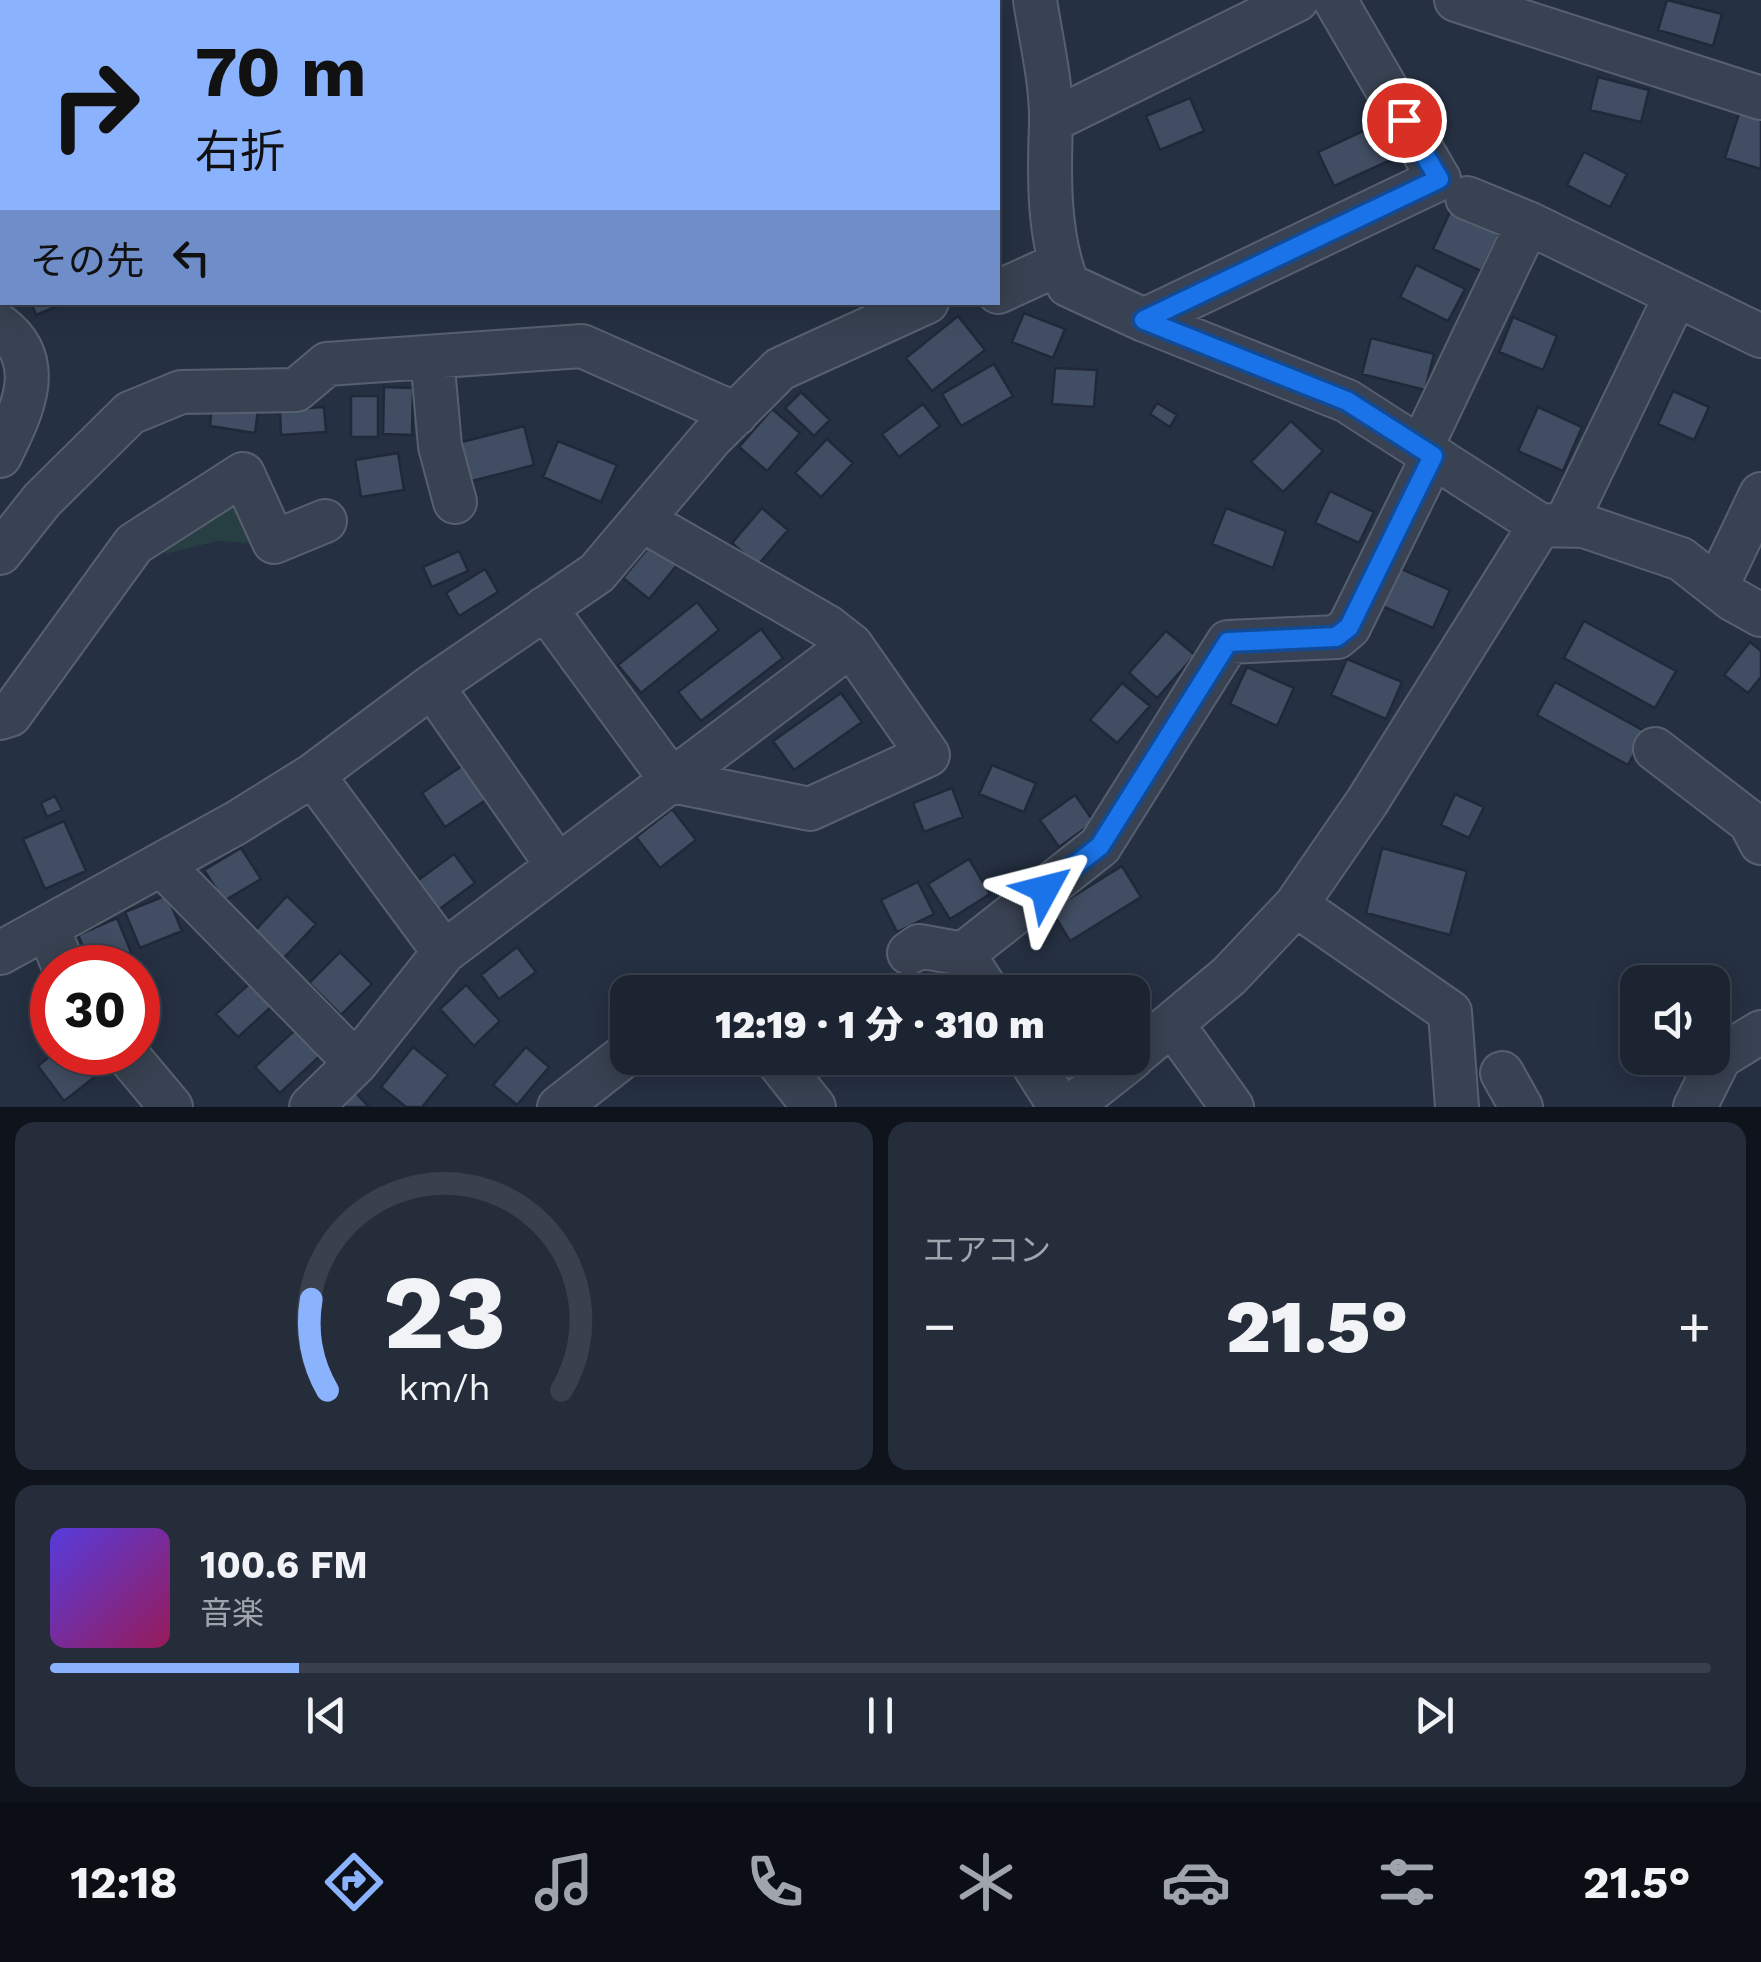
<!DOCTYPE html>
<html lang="ja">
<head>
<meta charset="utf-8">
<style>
  :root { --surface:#1c2432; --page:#252c3a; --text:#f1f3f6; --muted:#a0a4ac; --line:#3a414d; --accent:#8bb2fc }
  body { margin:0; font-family:"Work Sans","Noto Sans JP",sans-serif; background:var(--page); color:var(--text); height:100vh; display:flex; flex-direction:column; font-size:38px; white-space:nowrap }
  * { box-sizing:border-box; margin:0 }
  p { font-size:32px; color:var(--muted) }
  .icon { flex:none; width:55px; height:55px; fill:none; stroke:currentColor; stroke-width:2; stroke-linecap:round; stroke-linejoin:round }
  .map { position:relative; height:1107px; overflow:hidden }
  .side { display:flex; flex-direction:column; gap:15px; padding:15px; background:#0f141c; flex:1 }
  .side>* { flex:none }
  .top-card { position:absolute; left:0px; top:0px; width:1000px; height:305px; box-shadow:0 5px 25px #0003,0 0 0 2px var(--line); background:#8bb2fc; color:#111; overflow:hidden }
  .tools { position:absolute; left:1620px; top:965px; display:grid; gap:20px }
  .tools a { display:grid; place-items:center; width:110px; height:110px; border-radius:20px; background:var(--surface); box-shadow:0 5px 25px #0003,0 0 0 2px var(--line); font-size:50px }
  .speed { position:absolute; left:30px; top:945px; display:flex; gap:20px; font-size:50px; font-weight:700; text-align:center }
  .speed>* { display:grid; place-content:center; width:130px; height:130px; border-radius:50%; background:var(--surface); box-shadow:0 5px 25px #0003,0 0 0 2px var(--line); line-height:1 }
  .speed .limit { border:15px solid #d22; background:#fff; color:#111 }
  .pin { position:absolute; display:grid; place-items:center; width:85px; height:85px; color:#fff; margin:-42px; border:5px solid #fff; border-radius:50%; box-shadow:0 2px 10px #0007 }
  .me { position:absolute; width:110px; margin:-55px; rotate:52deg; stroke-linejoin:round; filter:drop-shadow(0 0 8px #0008) }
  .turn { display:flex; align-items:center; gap:35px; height:210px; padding:0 30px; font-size:45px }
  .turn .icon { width:130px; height:130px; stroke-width:2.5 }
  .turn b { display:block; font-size:70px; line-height:85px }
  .then { display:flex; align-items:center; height:95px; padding:0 30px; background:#0003; gap:20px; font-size:38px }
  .big { font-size:75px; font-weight:800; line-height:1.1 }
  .side .tile { flex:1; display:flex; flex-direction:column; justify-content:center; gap:15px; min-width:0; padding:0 35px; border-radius:20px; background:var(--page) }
  .side .dial { align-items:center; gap:0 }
  .dial svg { height:260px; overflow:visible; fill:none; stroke:var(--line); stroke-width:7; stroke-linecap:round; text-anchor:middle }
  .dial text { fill:var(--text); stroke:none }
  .song { display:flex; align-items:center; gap:30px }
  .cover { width:120px; height:120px; border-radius:15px; background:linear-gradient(135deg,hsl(250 70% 55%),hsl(330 70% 35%)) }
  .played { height:10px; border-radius:5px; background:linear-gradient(90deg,var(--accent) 15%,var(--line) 15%) }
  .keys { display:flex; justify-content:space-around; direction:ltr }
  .heat { display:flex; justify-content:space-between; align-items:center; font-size:55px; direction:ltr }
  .side .tiles { flex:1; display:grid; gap:15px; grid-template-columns:1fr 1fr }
  .tile:last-child { grid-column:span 2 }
  .trip { position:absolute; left:610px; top:975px; width:540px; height:100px; border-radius:20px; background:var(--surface); box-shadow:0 5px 25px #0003,0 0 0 2px var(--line); font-weight:800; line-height:100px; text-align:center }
  .dock { display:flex; height:160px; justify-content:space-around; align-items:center; background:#0b0e14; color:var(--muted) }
  .dock .icon { width:70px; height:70px }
  .dock .on { color:var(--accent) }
  .dock b { font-size:45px; color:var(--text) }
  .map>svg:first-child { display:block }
</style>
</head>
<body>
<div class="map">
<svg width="1761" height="1107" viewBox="0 0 1761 1107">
  <rect width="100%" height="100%" fill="#253042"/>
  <path fill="#273f43" d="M239,495L262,544L218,541L165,554L163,543Z"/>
  <path fill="#414d62" stroke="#202939" stroke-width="2.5" d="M1667,0L1722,14L1713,46L1658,30Z
    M1598,77L1649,90L1641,122L1590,110Z
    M1190,98L1204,131L1160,150L1146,116Z
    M1741,107L1761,113V169L1725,158Z
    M1378,124L1395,158L1334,186L1318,152Z
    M1584,152L1627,174L1610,207L1567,185Z
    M1451,210L1499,233L1481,271L1433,249Z
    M1416,265L1465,289L1448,321L1400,297Z
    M31,302H67L36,315Z
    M1024,313L1065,329L1053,358L1012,342Z
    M958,316L985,350L932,391L906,358Z
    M1513,317L1557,336L1543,370L1499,352Z
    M1371,338L1434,354L1425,390L1362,374Z
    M994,364L1013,396L961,426L942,394Z
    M1055,368L1097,370L1094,407L1052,404Z
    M384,387L413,388L412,435L383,434Z
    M1673,391L1709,407L1694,440L1658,424Z
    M801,392L830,420L814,436L785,408Z
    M351,396H378V437H351Z
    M1157,403L1177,415L1170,427L1150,414Z
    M212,404L258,410L255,433L210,426Z
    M923,404L940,426L899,457L882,434Z
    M324,407L326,432L281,435L280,410Z
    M1538,407L1582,427L1563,471L1518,451Z
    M772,409L800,433L767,471L739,447Z
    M1291,421L1323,451L1283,492L1251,462Z
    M524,426L534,465L468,482L458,443Z
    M827,439L853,463L821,497L795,473Z
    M558,441L617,465L601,502L543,477Z
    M398,453L404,490L361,497L355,460Z
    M1330,491L1374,512L1359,543L1315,523Z
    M762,508L788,530L757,566L732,543Z
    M1226,508L1286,531L1273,568L1212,544Z
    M652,543L678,564L649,599L623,578Z
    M459,551L468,571L432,587L423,567Z
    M1399,568L1450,590L1433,628L1382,606Z
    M485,569L498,592L459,616L446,593Z
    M697,602L719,630L641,693L618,665Z
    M1584,621L1676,671L1655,708L1564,658Z
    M761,629L783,658L701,721L678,692Z
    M1166,631L1195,655L1157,698L1129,673Z
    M1750,642L1761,651V677L1748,693L1724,675Z
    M1347,659L1402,682L1386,719L1331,695Z
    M1247,667L1294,688L1277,726L1230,704Z
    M1555,682L1646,732L1628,765L1537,715Z
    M1122,683L1150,706L1117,743L1090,720Z
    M841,693L862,722L794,770L773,741Z
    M465,764L489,798L445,827L422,793Z
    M992,765L1036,783L1024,812L979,794Z
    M952,788L963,817L924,832L913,803Z
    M1455,794L1484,807L1469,838L1441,825Z
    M1075,795L1094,822L1059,847L1040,820Z
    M55,796L62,810L47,817L41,803Z
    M672,809L696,840L660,868L636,837Z
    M64,821L86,871L45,889L23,839Z
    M241,848L261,879L224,901L204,870Z
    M1382,848L1467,871L1450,935L1366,913Z
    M454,854L475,883L434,913L413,884Z
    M969,859L990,894L950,919L928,884Z
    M1122,866L1141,897L1070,941L1051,910Z
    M918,882L934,914L897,932L881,900Z
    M167,895L182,931L140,948L125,912Z
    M287,896L316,924L280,962L251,935Z
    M117,918L131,952L92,968L78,935Z
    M517,947L536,972L499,999L481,975Z
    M340,952L372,984L341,1015L309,983Z
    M249,984L271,1007L238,1037L216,1014Z
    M466,985L500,1021L474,1046L440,1009Z
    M296,1029L321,1055L280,1093L255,1067Z
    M413,1047L448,1075L422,1107H406L381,1087Z
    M526,1047L549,1067L517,1105L493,1085Z
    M55,1052H87L101,1072L64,1101L38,1066Z
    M355,1092L369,1107H339Z"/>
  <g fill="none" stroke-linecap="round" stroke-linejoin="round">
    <defs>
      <path id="minor" d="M1035,0C1041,40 1052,84 1051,124C1049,175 1048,237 1068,285L1144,320L1347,401L1540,525L1584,526L1681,559L1732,599L1761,615
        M1456,0L1761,98
        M1051,121L1297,0
        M1467,198L1528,223L1761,336
        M998,292L1059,264
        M1144,320L1439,179L1335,0
        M0,326C48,362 21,413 0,456
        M432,357L440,446L455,502
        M1421,448L1528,223
        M1565,525L1676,295
        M0,553L42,500L130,413L181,392L296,390L327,364L582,346L736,414
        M1717,586L1761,494
        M545,608L672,781L810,809L928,755L851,645L828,627L642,520
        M432,686L557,865
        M0,718L10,715L134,544L243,474L274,542L325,521
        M1655,749L1750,822L1761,843
        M313,775L444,952
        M162,865L356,1063L444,952L851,645
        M1296,905L1450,1012L1457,1107
        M48,928L64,968
        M0,953L236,823L313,775L432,686L597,573L711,438L780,369L927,302
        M909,953L919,946L963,954
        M988,992L963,954L1100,846L1228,642L1337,637L1349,627L1433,456
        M1173,1025L1232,1107
        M125,1052L171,1107
        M1132,1057L1229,976L1296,905L1367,802L1540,525
        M775,1058L814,1107
        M1029,1058L1060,1107
        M1502,1073L1521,1107
        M311,1107L356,1063
        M559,1107L628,1053
        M1070,1107L1132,1058
        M1695,1107L1720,1057L1761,1032"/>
    </defs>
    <use href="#minor" stroke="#57606f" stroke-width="46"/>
    <use href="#minor" stroke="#394252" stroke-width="42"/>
  </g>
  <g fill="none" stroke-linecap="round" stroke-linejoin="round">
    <defs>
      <path id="route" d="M1045,889L1100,846L1228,642L1336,637L1349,627L1433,456L1347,401L1144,320L1439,179L1404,120"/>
    </defs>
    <use href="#route" stroke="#114b97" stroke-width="25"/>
    <use href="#route" stroke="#1a73e8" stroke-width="18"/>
  </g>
</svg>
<div class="tools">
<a><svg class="icon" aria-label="sound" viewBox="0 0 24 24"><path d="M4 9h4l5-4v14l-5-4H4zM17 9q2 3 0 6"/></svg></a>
</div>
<div class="speed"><div class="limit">30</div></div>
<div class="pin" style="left:1404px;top:120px;background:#d93025"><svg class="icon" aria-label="arrive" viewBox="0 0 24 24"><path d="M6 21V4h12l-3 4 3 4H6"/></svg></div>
<svg class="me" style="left:1045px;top:889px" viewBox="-20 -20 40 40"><path d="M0-17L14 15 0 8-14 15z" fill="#1a73e8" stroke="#fff" stroke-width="4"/></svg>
<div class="trip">12:19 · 1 分 · 310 m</div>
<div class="top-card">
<div class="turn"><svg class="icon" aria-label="right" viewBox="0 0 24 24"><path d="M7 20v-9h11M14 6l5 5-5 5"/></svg><div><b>70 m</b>右折</div></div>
<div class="then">その先<svg class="icon" aria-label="left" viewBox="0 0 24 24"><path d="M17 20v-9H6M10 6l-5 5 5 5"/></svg></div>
</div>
</div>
<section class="side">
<div class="tiles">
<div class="tile dial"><svg viewBox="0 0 100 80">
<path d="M14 69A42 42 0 1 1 86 69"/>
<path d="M14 69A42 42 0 0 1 9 41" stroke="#8bb2fc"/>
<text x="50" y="56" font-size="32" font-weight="700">23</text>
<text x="50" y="72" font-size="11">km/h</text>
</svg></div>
<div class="tile"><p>エアコン</p>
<div class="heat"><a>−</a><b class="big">21.5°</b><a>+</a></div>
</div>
<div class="tile">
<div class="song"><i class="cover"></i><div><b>100.6 FM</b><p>音楽</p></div></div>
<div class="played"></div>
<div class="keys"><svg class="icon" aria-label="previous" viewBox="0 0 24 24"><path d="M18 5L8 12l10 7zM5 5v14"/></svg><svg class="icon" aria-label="pause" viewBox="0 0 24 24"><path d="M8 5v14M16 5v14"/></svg><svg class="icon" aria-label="next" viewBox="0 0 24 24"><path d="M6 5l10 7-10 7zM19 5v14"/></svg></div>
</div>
</div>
</section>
<nav class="dock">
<b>12:18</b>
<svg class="icon on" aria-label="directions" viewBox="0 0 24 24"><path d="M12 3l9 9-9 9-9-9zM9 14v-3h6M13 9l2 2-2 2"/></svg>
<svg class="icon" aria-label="music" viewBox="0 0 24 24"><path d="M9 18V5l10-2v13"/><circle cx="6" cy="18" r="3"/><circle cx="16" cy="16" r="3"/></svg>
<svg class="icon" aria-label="phone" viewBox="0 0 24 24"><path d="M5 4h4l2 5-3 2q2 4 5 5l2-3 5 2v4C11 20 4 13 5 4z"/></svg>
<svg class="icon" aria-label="climate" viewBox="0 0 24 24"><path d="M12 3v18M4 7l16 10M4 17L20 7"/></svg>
<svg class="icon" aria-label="car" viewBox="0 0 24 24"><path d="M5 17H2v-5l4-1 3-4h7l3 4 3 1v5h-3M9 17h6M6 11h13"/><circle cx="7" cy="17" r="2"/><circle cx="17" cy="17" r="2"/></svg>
<svg class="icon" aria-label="filters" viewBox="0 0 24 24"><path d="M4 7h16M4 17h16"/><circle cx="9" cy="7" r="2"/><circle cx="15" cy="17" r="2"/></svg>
<b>21.5°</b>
</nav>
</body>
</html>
